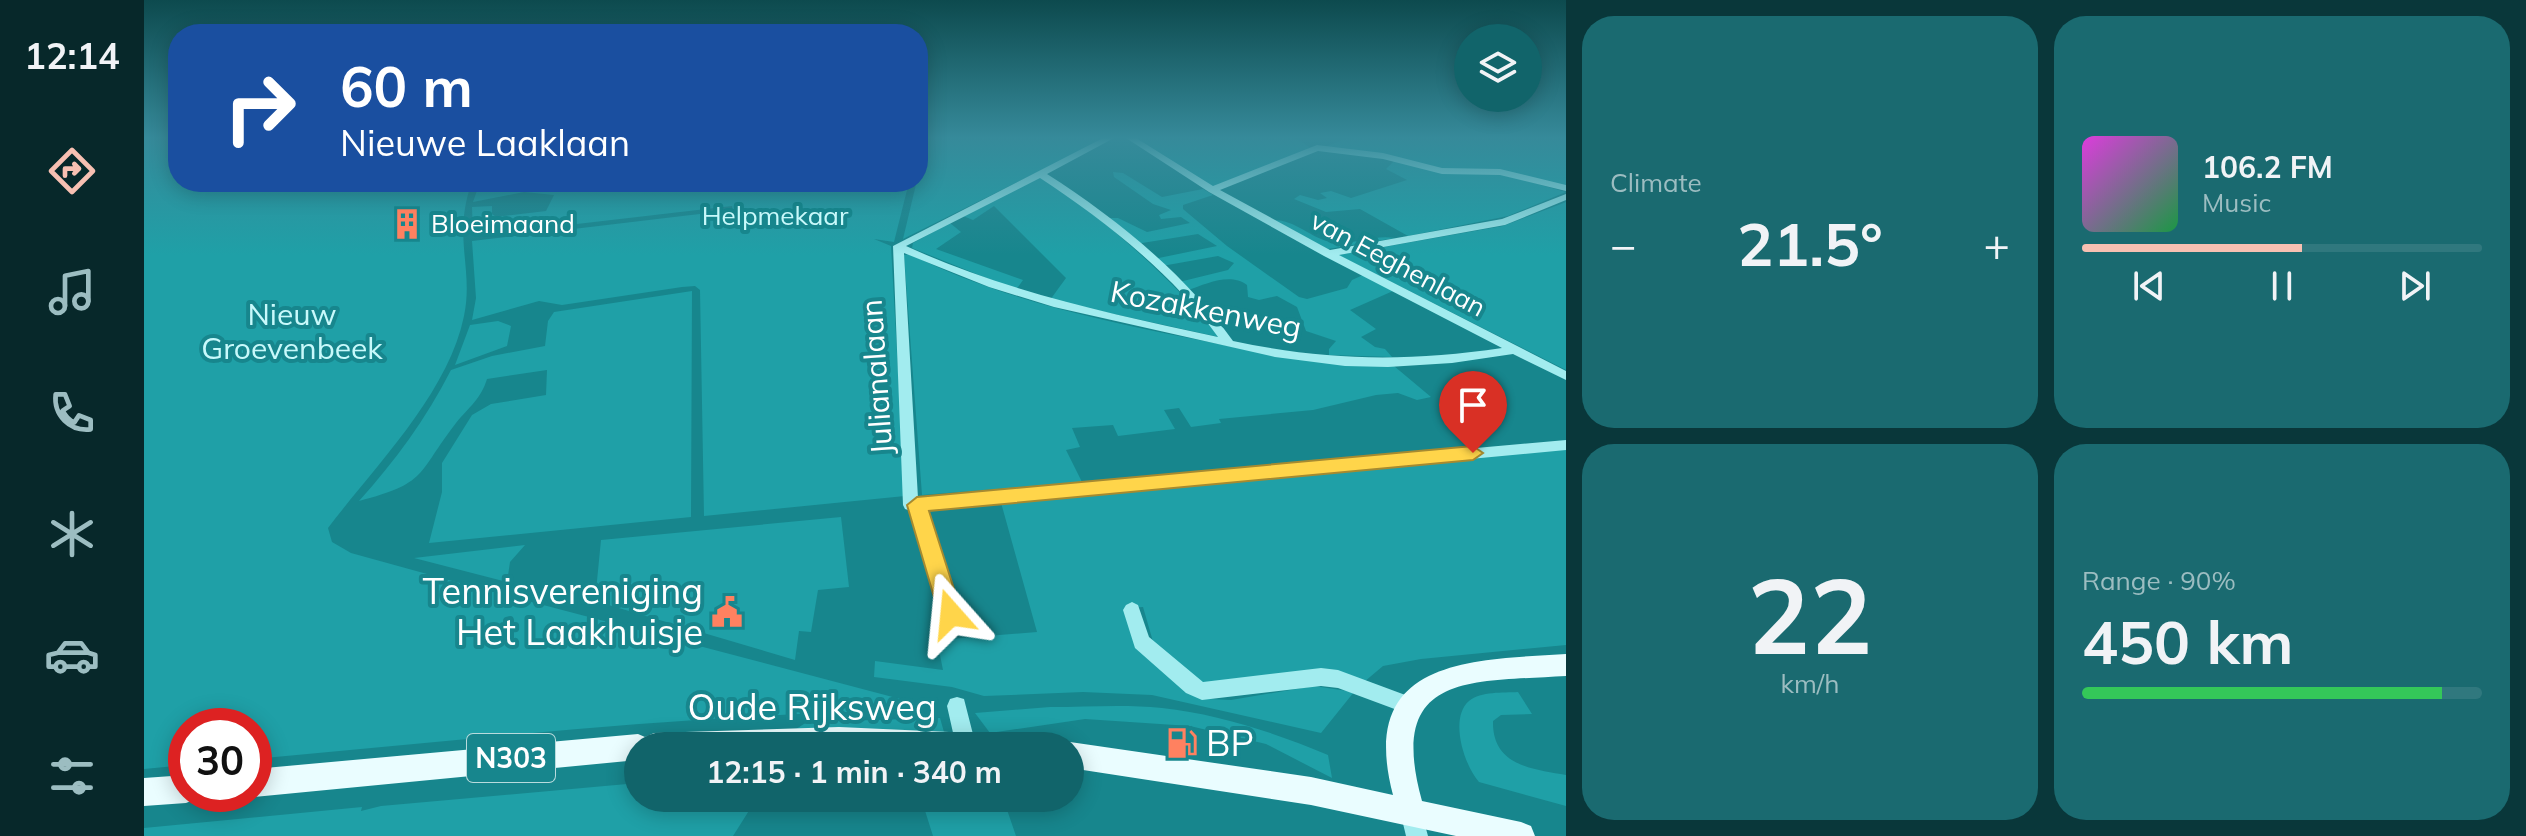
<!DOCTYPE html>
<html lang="en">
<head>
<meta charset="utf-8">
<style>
  :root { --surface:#11646a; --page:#1a6a70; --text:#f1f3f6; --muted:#9cbdc1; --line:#30787e; --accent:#f7c0b2 }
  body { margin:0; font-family:Mulish,sans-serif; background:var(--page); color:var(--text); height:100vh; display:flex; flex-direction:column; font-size:30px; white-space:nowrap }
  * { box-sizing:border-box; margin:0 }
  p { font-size:26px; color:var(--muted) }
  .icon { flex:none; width:44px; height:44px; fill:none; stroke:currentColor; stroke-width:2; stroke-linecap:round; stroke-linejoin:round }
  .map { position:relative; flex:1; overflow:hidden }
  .sheet { display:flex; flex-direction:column; gap:16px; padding:16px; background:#09373a; width:960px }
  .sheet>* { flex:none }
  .top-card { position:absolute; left:24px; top:24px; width:760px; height:168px; border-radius:32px; box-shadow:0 4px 20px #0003; background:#1a4fa0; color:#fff; overflow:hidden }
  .controls { position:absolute; left:1310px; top:24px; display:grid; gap:16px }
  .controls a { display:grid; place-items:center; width:88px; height:88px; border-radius:50%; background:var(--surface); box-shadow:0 4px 20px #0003; font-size:40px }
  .speed { position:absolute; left:24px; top:708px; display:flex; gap:16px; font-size:40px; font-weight:700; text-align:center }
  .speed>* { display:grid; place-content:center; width:104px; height:104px; border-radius:50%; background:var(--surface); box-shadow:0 4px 20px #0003; line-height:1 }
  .speed .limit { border:12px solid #d22; background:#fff; color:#111 }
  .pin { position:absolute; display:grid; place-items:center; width:68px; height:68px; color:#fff; margin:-82px -34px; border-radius:50% 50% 50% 0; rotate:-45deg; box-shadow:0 0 8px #0007 }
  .pin .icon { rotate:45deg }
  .me { position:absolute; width:88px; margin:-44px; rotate:342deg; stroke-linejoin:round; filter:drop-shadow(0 0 6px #0008) }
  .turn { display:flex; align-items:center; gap:28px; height:168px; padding:0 40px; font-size:36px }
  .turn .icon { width:104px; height:104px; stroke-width:2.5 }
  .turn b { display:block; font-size:56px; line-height:68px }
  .big { font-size:60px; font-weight:700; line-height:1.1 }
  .sheet .tile { flex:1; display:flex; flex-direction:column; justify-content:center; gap:12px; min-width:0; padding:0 28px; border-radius:32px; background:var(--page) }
  .sheet .dial { align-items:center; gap:0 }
  .dial b { font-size:104px; line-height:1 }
  .song { display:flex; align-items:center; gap:24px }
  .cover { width:96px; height:96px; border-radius:12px; background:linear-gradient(135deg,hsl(300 70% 55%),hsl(140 70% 35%)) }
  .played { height:8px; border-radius:4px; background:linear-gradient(90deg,var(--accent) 55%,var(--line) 55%) }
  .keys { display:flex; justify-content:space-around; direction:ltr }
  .heat { display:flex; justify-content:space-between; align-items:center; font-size:44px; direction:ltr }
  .charge { height:12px; border-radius:6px; background:linear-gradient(90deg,#34c759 90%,var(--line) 0) }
  .sheet .tiles { flex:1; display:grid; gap:16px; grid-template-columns:repeat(2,1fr) }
  .trip { position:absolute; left:480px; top:732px; width:460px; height:80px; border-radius:40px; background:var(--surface); box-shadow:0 4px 20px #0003; font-weight:700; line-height:80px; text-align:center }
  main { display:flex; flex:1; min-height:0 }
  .tabs { display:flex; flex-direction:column; width:144px; justify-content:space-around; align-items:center; background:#07282a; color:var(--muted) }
  .tabs .icon { width:56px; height:56px }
  .tabs .selected { color:var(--accent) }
  .tabs b { font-size:36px; color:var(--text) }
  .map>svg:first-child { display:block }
</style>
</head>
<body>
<main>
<nav class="tabs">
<b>12:14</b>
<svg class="icon selected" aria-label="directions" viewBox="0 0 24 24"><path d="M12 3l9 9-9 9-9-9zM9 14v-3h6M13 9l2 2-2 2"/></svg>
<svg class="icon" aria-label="music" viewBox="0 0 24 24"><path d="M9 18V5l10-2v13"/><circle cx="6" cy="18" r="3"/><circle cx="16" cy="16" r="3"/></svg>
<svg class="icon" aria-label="phone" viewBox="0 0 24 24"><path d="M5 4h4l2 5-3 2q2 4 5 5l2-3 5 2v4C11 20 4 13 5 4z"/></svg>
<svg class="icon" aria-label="climate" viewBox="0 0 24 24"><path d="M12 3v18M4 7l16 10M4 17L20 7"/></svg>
<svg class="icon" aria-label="car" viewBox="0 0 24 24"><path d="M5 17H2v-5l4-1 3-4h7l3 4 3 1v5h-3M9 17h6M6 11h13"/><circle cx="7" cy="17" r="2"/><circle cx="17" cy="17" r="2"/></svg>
<svg class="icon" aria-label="filters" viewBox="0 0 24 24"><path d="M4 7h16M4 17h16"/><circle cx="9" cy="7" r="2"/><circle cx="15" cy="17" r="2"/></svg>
</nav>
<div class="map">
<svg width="1422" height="836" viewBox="0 0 1422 836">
  <rect width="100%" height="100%" fill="#17868d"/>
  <path fill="#1fa0a7" d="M0,138H34V182H328C308,236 330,269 320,316C304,394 231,466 184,528L188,542L207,553L312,582L779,705L742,711C529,716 320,740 110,759V726H42V765L0,769Z
    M783,138H962L759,239Z
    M990,138H1151L1167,148L1068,188Z
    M1205,138H1422V187L1374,174L1297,170L1240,155L1177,148Z
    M1251,160L1303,173L1361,175L1422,192L1364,216L1264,236L1216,209L1182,212L1150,199L1156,195L1174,200L1183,198L1176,193L1187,191L1207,198L1263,180L1242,169Z
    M969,172L979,173L1018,197L1059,189L1069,195L1039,205V209L1083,246L1155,297L1163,299L1203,288L1208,280L1219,275L1249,291L1206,310L1232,329L1217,337L1231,347L1241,349L1248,357L1185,355V349L1192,341L1162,331L1153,307L1133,296L1115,300L1104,297L1103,285C1086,272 1062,284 1044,290L1035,282L1084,270L1090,263L1074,256L1018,266L1010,259L1073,246L1054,234L992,244L962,218H974L1003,232L1046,223L1037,217L1017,219L1015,215L1027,210L1009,204L970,177Z
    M895,177C947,205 1040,290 1075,337L906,300L922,278L850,206L829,220L819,216Z
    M336,182H765L750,242L730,239L747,246L761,496L560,516L556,290L551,286L538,287L418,305L395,301L328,320L332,298L328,241L589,210L588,206L329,236L328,207L348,206V214L352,217L402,211L410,195L380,192L329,202Z
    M1422,202V370L1194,255L1359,226Z
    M1128,220C1151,219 1166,238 1187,242C1209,246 1229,234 1251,238L1184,249Z
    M806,223L817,232L792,249L879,280L872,290L768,248L769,243Z
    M766,254C854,298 950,319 1045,338C1114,352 1180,367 1250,366L1287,397L1273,400L1254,393L1232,395L1169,410L1075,419L1077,423L1047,427L1035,408L1020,410L1031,429L974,436L969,425L928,428L936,447L922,450L938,482L778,495L760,255Z
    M548,291L547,517L285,543L298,492V463L328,415L347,404L402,395L403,370L343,379C337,399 325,407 312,423C272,475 284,483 215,501C251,461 282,419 307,370L348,356L401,346L404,321L410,312Z
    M354,321L367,326L363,346L311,365L326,325Z
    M1422,448V645L1277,659L1239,666L1220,682L1176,669L1063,686L1010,645L999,607L986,608L995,642L1065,699L1087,700L1170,686L1210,692L1177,733L1008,695L939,692L840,696L808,687L730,677L731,661L799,670L793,640L893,632L856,499Z
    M697,517L705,587L674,590L667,632L655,631L651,660L451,601L457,540Z
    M381,545L366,562L363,582L270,558Z
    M1374,692L1388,714L1357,715L1349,721C1348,765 1387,769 1422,775V806L1335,782C1320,765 1305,718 1325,701C1337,691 1359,693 1374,692Z
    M906,707C943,707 981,704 1018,708C1074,714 1132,733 1184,755L1188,778L1122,744L1046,726L941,719L846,733L831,713Z
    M796,718L800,732L649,731L663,722Z
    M494,783V798H613L589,836H0V828L218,807L217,811L237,806Z
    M777,798H859L872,836H789Z"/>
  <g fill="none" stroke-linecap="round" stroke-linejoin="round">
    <path fill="#a2ecef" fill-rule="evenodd" d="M959,138H970L903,174C972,218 1041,274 1089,341C1183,361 1263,362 1358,348L1180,256L1065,192L982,138H992L1069,186L1173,145L1239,153L1298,168L1356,169L1422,185V191L1356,175L1298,174L1239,159L1174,151L1076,190L1186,250L1358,219L1422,194V200L1361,225L1195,255L1422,371V380L1369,354L1308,363L1244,367L1201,366L1131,357L910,307L845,287L760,253L774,498L1422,440V450L782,510L816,614L813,619L807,622L801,619L767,511L761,509L759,505L749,246ZM896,178C959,219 1030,275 1074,337C968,314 862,292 762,246Z
      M988,602L994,605L1005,637L1059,682L1177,668L1194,670L1264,696L1271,698L1274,705L1271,712L1264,714L1194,688L1177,686L1058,700L1042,693L991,648L979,610L982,605Z
      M813,697L820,699L832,746H812L803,706L806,699Z
      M1267,800L1275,803L1284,836H1262L1256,811L1259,803Z"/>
    <path fill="#eafdff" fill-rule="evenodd" d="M1422,654V676C1326,682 1242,672 1278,801L1377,822L1387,826L1391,836H1312L1167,805L926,768V746H917L926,742L1167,777L1249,795C1213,659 1324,660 1422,654Z
      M695,727L827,733L836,737L840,746H494V760L110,797L104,794H110V769L494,734L501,737L510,733Z
      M42,775V794H54L52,799L42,803L0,806V778Z"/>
  </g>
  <linearGradient id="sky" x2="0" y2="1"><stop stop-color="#0d4a4e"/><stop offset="0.54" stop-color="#368a9a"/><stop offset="1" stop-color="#368a9a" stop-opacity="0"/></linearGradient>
  <rect width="1422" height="255" fill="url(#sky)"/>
  <path fill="#ffd54a" stroke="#a68a30" stroke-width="2" d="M1329,446L1339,453L1329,460L785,511L818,614L815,621L807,624L798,621L795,614L763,505L773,497Z"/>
  <defs>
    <symbol id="building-bare" viewBox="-9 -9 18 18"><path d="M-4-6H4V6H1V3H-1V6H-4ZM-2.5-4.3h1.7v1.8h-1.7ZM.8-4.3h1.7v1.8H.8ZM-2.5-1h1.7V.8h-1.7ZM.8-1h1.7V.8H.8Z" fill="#ff8160" stroke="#17868d" stroke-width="2.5" paint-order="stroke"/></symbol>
    <symbol id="civic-bare" viewBox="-9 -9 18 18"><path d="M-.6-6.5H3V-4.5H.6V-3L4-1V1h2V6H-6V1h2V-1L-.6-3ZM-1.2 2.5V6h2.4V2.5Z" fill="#ff8160" stroke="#17868d" stroke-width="2.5" paint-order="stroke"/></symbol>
    <symbol id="fuel-bare" viewBox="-9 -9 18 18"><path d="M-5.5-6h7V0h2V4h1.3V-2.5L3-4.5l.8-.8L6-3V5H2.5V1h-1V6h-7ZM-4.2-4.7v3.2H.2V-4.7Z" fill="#ff8160" stroke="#17868d" stroke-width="2.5" paint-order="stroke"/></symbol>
  </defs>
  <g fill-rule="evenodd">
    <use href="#building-bare" x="241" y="202" width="44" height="44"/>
    <use href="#civic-bare" x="561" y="590" width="44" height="44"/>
    <use href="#fuel-bare" x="1016" y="721" width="44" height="44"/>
  </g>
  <g text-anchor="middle" stroke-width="8" stroke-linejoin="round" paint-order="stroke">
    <g font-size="26" fill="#c8f9fb" stroke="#17868d">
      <text x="631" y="225">Helpmekaar</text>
    </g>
    <g font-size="26" fill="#fff" stroke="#17868d" text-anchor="start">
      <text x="287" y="233">Bloeimaand</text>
    </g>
    <g font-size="26" fill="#fff" stroke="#17868d">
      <text transform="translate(1254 264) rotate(28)" y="9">van Eeghenlaan</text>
    </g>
    <rect fill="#17868d" stroke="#b9dbdd" stroke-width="2" x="323" y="734" width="88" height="48" rx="6"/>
    <g font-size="28" font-weight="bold" fill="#fff">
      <text x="367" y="768">N303</text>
    </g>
    <g font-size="30" fill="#fff" stroke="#17868d">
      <text transform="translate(1062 310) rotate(11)" y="10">Kozakkenweg</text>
      <text transform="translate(733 377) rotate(-94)" y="10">Julianalaan</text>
    </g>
    <g font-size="30" fill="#c8f9fb" stroke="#17868d">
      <text x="148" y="325">Nieuw<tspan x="148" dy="34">Groevenbeek</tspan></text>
    </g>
    <g font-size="36" fill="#fff" stroke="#17868d" text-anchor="end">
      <text x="559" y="604">Tennisvereniging<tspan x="559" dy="41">Het Laakhuisje</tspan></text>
      <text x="1062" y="756" text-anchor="start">BP</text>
    </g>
    <g font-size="36" fill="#fff" stroke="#17868d">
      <text x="668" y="720">Oude Rijksweg</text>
    </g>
  </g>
</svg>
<div class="controls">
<a><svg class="icon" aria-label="layers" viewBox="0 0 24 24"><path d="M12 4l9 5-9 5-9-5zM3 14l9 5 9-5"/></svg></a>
</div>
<div class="speed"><div class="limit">30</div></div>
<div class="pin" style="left:1329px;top:453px;background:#d93025"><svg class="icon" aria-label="arrive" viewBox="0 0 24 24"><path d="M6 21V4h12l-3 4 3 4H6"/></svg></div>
<svg class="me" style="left:807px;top:614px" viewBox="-20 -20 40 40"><path d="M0-17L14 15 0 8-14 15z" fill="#ffd54a" stroke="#fff" stroke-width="4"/></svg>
<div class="trip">12:15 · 1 min · 340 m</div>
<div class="top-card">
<div class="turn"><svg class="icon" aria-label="right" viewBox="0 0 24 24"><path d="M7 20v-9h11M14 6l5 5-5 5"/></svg><div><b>60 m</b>Nieuwe Laaklaan</div></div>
</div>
</div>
<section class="sheet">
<div class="tiles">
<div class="tile"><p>Climate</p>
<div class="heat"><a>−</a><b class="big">21.5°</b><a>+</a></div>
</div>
<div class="tile">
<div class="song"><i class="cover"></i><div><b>106.2 FM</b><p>Music</p></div></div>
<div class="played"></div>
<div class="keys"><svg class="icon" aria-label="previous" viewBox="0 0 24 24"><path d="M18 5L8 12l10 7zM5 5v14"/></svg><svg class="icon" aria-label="pause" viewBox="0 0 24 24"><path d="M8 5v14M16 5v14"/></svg><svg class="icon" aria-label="next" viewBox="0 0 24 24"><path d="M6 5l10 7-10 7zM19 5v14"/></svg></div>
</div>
<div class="tile dial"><b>22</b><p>km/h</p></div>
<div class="tile"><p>Range · 90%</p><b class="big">450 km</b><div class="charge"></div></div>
</div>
</section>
</main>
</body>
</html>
